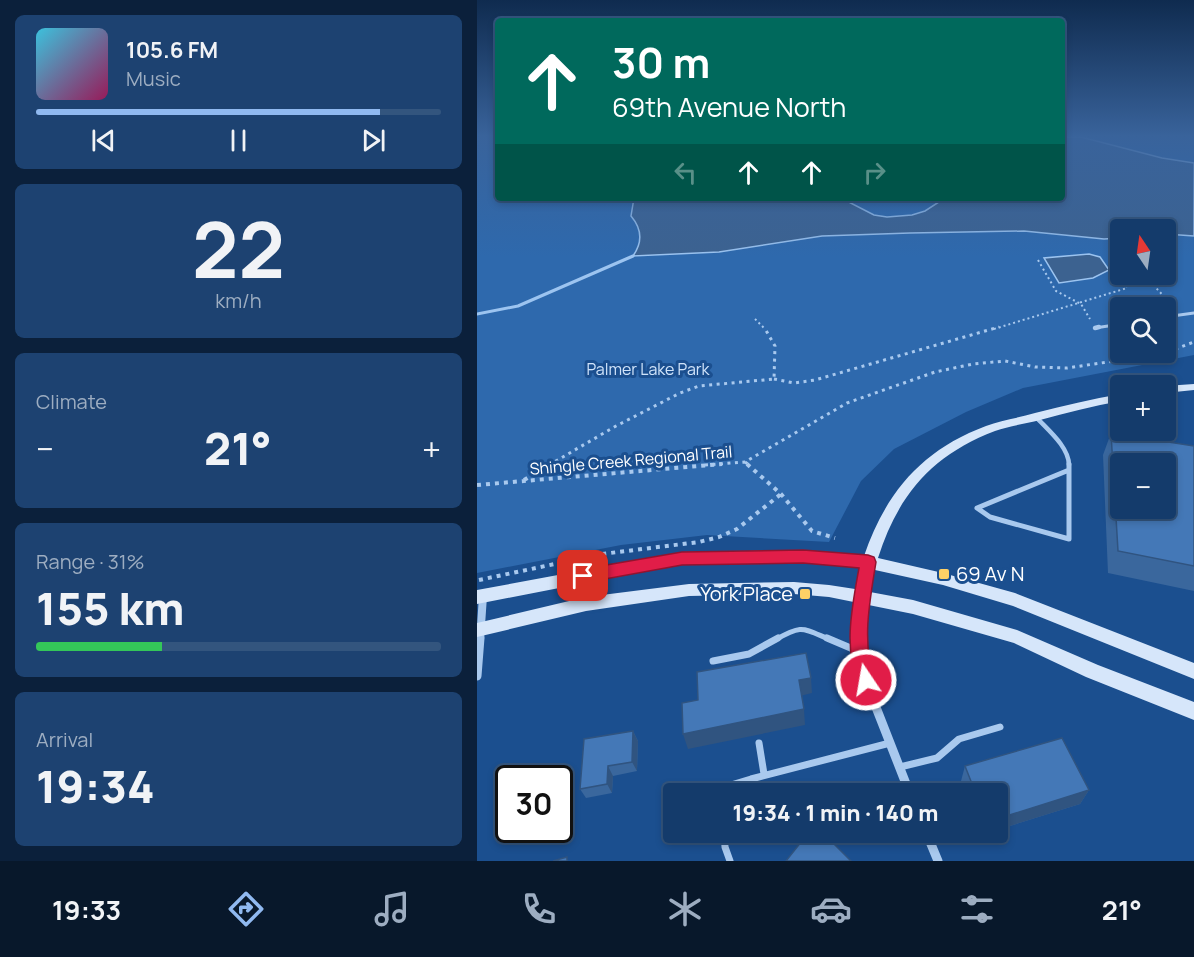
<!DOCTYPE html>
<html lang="en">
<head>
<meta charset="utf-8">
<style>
  :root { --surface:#143b6b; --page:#1d4271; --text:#f1f3f6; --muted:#9dadc1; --line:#33557e; --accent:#90b9f0 }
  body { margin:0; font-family:Manrope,sans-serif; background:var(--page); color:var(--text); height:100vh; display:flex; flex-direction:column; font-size:22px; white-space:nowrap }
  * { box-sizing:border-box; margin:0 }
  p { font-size:20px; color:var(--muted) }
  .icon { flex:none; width:33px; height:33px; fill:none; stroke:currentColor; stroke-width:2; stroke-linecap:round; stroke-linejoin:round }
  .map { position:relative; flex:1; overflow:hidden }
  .drawer { display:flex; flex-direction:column; gap:15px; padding:15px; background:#0b203b; width:477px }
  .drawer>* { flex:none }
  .hud { position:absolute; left:18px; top:18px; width:570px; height:183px; border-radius:6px; box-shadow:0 3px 9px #0003,0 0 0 2px var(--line); background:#00695c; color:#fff; overflow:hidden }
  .needle { width:39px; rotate:347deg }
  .buttons { position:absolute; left:633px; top:219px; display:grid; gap:12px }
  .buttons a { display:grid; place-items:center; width:66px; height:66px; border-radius:6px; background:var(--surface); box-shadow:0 3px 9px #0003,0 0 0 2px var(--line); font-size:30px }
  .speed { position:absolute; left:18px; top:765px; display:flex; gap:12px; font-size:30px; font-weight:700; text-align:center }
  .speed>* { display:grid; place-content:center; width:78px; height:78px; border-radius:50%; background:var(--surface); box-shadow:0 3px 9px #0003,0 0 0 2px var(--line); line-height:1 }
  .speed .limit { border:3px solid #111; border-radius:9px; background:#fff; color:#111 }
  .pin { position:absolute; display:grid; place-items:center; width:51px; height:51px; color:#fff; margin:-26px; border-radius:12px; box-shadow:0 3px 9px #0006 }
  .me { position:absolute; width:66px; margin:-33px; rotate:348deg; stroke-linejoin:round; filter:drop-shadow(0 0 4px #0008) }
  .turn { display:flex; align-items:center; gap:21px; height:126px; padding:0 18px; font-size:27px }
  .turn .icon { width:78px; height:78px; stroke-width:2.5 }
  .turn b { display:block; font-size:42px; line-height:51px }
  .lanes { display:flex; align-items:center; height:57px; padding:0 18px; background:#0003; justify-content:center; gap:30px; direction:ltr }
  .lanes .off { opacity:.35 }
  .big { font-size:45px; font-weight:800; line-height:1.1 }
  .drawer .widget { flex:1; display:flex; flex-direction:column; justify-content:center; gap:9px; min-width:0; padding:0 21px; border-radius:9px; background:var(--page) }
  .drawer .dial { align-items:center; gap:0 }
  .dial b { font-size:78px; line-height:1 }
  .song { display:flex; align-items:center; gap:18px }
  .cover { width:72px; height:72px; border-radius:9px; background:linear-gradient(135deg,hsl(190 70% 55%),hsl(330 70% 35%)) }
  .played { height:6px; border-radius:3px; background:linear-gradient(90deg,var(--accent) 85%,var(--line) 85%) }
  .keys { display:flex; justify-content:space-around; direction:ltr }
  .heat { display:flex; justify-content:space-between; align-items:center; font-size:33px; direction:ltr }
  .charge { height:9px; border-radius:4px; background:linear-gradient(90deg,#34c759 31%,var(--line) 0) }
  .trip { position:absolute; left:186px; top:783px; width:345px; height:60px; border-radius:6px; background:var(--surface); box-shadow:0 3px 9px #0003,0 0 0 2px var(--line); font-weight:800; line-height:60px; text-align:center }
  .tab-bar { display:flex; height:96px; justify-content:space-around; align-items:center; background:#08182b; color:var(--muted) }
  .tab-bar .icon { width:42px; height:42px }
  .tab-bar .selected { color:var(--accent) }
  .tab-bar b { font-size:27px; color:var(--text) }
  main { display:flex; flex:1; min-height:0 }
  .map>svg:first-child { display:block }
</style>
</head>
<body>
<main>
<section class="drawer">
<div class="widget">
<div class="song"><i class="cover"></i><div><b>105.6 FM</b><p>Music</p></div></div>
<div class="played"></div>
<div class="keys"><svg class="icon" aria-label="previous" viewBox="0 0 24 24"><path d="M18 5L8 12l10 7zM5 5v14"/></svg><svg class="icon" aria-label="pause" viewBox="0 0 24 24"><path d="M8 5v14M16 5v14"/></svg><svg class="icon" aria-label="next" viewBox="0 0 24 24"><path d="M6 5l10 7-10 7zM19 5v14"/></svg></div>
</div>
<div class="widget dial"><b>22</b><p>km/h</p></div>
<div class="widget"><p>Climate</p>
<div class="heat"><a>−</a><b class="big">21°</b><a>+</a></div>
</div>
<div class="widget"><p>Range · 31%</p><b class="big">155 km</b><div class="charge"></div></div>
<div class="widget"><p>Arrival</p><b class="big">19:34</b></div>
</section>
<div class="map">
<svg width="717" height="861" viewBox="0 0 717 861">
  <rect width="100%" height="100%" fill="#1b4f8f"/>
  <path fill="#2e69ad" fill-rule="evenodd" d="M0,137H21V198H585V137H717V355L546,388L489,412L417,449L384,481L352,542L230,535L144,545L0,573ZM644,230H688V274H644ZM644,308H688V352H644Z"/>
  <path fill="#3c6290" stroke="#9cc4f0" stroke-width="1.5" d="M585,137H604L685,158L717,163V236L689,234L688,230H644L643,238L627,239L547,231L433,233L345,236L242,252L156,256C166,242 165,229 154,216L157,198H364L397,215L410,217L435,215L448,211L468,198H585Z
    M612,254L623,257L632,270L616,278L582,283L567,258Z"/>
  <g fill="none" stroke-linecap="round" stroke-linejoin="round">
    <path stroke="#9cc4f0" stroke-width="3" d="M0,314L41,306L156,256"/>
    <path stroke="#a9c9ee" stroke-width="2" stroke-dasharray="2 3" stroke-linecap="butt" d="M561,260L579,291L604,304L613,319
      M666,274L696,306
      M278,319L288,329
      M517,329L650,288L648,274"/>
    <path stroke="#a9c9ee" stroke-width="3" stroke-dasharray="3 4.5" stroke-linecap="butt" d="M297,379L317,383L338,380L522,327
      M268,462L272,465
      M72,465L139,426L203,393L222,386L297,379L298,346L287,327
      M228,465L268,462L370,403L458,372L496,364L528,361L558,367L590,368L685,354L717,342"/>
    <path stroke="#a9c9ee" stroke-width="4" stroke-dasharray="4 5" stroke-linecap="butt" d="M270,464L304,494L335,531L358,538
      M47,480L74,464
      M0,485L245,464
      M2,580L125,554L222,542L242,537L260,529L304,494"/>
    <path stroke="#a9c9ee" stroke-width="3" d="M688,317L717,313
      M618,328L644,324"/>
    <path stroke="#a9c9ee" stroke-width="4.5" d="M618,328L622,327
      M559,417C571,430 592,447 592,465"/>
    <path stroke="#a9c9ee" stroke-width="5" d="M592,464V470
      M592,470V539L513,517L500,508Z
      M298,640C326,624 325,628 354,640"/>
    <path stroke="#a9c9ee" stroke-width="7" d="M350,638L383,652
      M236,661L272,654L301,638
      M282,743L287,774
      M423,767L460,758L482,739L523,727
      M251,794L254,785L274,779L413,743
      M247,832L248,847L253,861"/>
    <path stroke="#a9c9ee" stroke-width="8" d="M3,640L6,596
      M383,640L384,597"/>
    <path stroke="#a9c9ee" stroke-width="9" d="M383,638L384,669L433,794
      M0,676L3,638
      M449,832L461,861"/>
    <path fill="#d6e6fa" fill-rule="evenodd" d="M717,384V390L688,393V386Z
      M644,394V401C616,406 589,413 563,420C548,424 532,426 518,431C455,455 421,495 401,558L466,573L538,593L717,663V679L536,606L466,585L398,570L393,592L436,600L540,630L621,665L717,702V720L609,677L537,643L436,614L352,597L317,594L212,596L109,611L0,637V623L109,597L212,584L317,582L352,585L378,589L383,567L326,562L205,564L0,604V590L205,552L326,550L387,556C409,492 445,450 509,426C524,420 542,418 558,413C586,406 615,399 644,394Z"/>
  </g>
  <path fill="#3a679d" d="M634,433L717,446V591L631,573L626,455Z
    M156,731L161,741L160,771L136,776L135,793L109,798L103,789Z
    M488,766L612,790L603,804L520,830V794H489L484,781Z"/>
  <path fill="#305480" d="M334,678L335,693L323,696L322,680Z
    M327,709L328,725L211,749L206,734Z
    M156,731L161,741L160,771L155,762Z
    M131,766L136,776L135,793L130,784Z
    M91,782L97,792V832L61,841L54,833L65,830H82V825Z
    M612,790L603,804L520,830V819Z"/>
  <path fill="#4478b7" stroke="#305480" stroke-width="1.5" fill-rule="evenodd" d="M634,433L717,446V566L641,551ZM644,464H688V508H644Z
    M329,653L334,678L322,680L327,709L206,734L205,703L221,700L220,672Z
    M156,731L155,762L131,766L130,784L103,789L107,739Z
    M585,738L612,790L520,819V794H499L488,766Z
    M91,782L90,823L82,825V784Z
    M54,830H65L54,833Z
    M332,832H345L374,861H309Z
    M90,857V861H76Z"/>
  <linearGradient id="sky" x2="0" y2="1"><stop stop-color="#0f2b4f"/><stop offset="0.53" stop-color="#39639b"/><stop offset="1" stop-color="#39639b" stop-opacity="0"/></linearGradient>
  <rect width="717" height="257" fill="url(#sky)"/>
  <path fill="#e11d48" stroke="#92132f" stroke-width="1.5" d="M326,550L391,555L397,557L399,562C393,600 384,643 398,680L396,686L389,689L382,686C366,649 375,607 382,568L326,563L205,565L106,583L100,581L97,576L100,571L106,569L205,552Z"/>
  <g fill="#ffd166" stroke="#1b4f8f" stroke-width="2">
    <rect x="461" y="568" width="12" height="12" rx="3"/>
    <rect x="322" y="588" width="12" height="12" rx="3"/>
  </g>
  <g text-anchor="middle" stroke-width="6" stroke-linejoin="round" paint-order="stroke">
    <g font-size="16" fill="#cfe3fa" stroke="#1b4f8f">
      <text x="171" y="375">Palmer Lake Park</text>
    </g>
    <g font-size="16" fill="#fff" stroke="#1b4f8f">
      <text transform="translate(154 460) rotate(-5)" y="6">Shingle Creek Regional Trail</text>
    </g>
    <g font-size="20" fill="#fff" stroke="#1b4f8f" text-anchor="start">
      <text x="479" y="581">69 Av N</text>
      <text x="316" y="601" text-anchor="end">York Place</text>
    </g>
  </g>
</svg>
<div class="buttons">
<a><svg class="needle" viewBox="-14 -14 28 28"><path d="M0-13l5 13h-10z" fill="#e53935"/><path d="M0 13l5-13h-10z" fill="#9dadc1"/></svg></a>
<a><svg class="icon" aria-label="search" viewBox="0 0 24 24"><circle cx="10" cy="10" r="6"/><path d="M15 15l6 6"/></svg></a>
<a>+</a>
<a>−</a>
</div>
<div class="speed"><div class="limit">30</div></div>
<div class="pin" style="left:106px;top:576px;background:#d93025"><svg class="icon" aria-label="arrive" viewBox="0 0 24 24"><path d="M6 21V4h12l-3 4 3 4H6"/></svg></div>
<svg class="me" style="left:389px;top:680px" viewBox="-20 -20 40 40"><circle r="17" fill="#e11d48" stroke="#fff" stroke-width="3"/><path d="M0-11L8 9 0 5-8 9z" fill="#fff"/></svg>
<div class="trip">19:34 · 1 min · 140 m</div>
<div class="hud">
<div class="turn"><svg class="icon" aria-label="ahead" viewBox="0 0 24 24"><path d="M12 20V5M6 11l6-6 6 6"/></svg><div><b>30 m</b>69th Avenue North</div></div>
<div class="lanes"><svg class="icon off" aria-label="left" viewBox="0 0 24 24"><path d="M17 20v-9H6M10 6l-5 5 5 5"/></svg><svg class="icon" aria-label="ahead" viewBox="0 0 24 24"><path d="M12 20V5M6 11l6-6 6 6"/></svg><svg class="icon" aria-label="ahead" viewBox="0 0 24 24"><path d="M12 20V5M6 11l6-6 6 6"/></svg><svg class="icon off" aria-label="right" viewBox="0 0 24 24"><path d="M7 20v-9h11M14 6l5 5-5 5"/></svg></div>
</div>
</div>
</main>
<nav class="tab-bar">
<b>19:33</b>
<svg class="icon selected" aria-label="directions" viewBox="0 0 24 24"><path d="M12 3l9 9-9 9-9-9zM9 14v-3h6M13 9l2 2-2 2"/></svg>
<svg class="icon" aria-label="music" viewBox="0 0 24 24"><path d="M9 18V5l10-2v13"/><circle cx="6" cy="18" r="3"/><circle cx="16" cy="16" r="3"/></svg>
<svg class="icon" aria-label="phone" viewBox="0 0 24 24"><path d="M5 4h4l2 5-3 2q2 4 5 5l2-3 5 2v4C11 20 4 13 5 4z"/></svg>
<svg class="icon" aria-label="climate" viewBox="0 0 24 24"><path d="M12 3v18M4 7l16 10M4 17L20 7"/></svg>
<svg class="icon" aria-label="car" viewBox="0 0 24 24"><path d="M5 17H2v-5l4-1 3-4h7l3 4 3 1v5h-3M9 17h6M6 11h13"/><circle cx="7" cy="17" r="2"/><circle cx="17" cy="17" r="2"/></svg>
<svg class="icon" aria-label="filters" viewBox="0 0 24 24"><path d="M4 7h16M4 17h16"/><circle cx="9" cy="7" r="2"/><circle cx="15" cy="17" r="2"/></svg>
<b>21°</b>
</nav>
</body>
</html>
